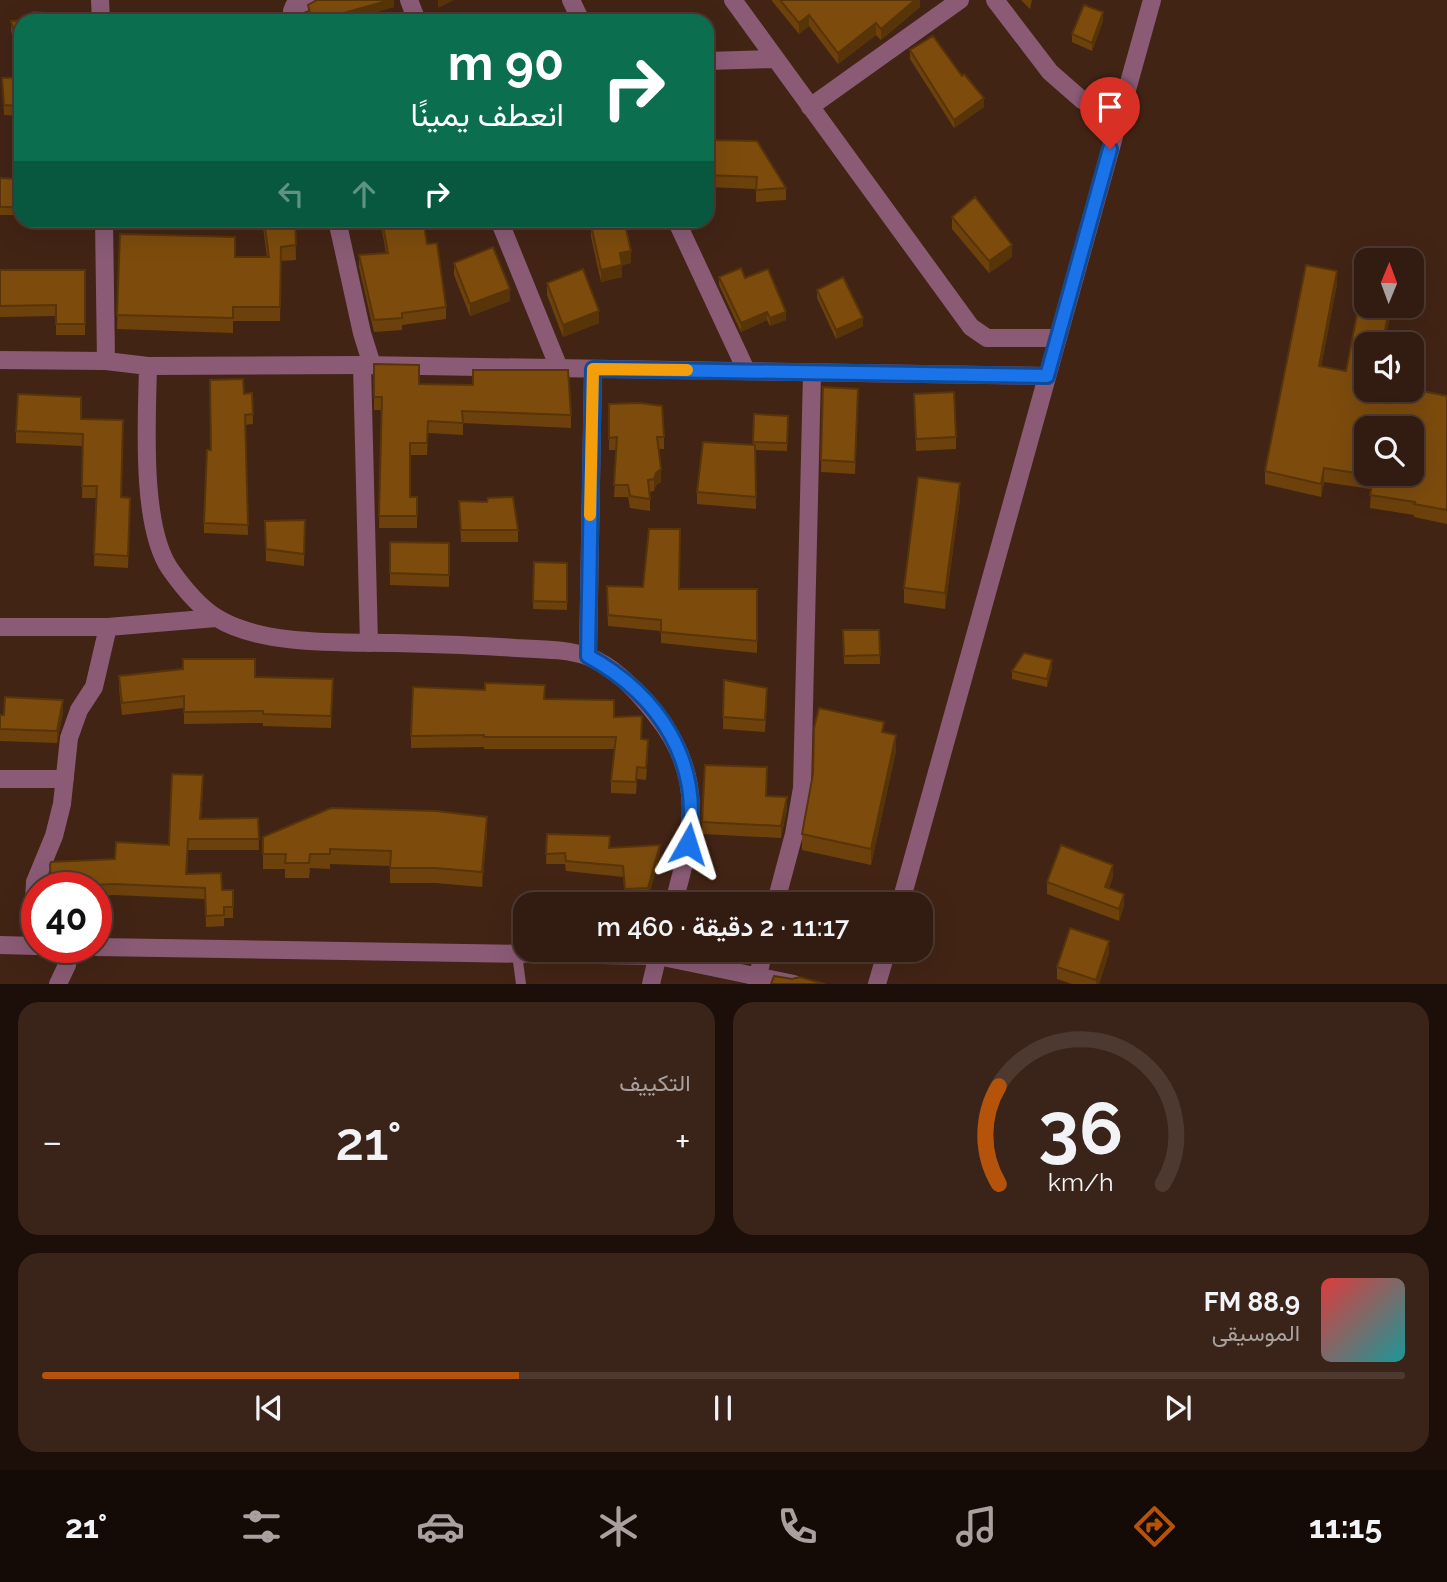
<!DOCTYPE html>
<html lang="ar">
<head>
<meta charset="utf-8">
<style>
  :root { --surface:#321b10; --page:#3a2419; --text:#f1f3f6; --muted:#a8a19f; --line:#4d3930; --accent:#b45309 }
  body { margin:0; font-family:Raleway,Vazirmatn,sans-serif; background:var(--page); color:var(--text); direction:rtl; height:100vh; display:flex; flex-direction:column; font-size:26px; white-space:nowrap }
  * { box-sizing:border-box; margin:0 }
  p { font-size:23px; color:var(--muted) }
  .icon { flex:none; width:38px; height:38px; fill:none; stroke:currentColor; stroke-width:2; stroke-linecap:round; stroke-linejoin:round }
  .map { position:relative; height:984px; overflow:hidden; direction:ltr }
  .sheet { display:flex; flex-direction:column; gap:18px; padding:18px; background:#1c0f09; flex:1 }
  .sheet>* { flex:none }
  .top-card { position:absolute; left:14px; top:14px; width:700px; height:214px; border-radius:21px; box-shadow:0 7px 28px #0002,0 0 0 2px var(--line); direction:rtl; background:#0b6e4f; color:#fff; overflow:hidden }
  .needle { width:46px; rotate:1deg }
  .controls { position:absolute; left:1354px; top:248px; display:grid; gap:14px }
  .controls a { display:grid; place-items:center; width:70px; height:70px; border-radius:14px; background:var(--surface); box-shadow:0 7px 28px #0002,0 0 0 2px var(--line); font-size:35px }
  .speed { position:absolute; left:21px; top:872px; display:flex; gap:14px; font-size:35px; font-weight:700; text-align:center }
  .speed>* { display:grid; place-content:center; width:91px; height:91px; border-radius:50%; background:var(--surface); box-shadow:0 7px 28px #0002,0 0 0 2px var(--line); line-height:1 }
  .speed .limit { border:10px solid #d22; background:#fff; color:#111 }
  .pin { position:absolute; display:grid; place-items:center; width:60px; height:60px; color:#fff; margin:-72px -30px; border-radius:50% 50% 50% 0; rotate:-45deg; box-shadow:0 0 7px #0007 }
  .pin .icon { rotate:45deg }
  .me { position:absolute; width:77px; margin:-38px; rotate:6deg; stroke-linejoin:round; filter:drop-shadow(0 0 5px #0008) }
  .turn { display:flex; align-items:center; gap:24px; height:147px; padding:0 35px; font-size:32px }
  .turn .icon { width:91px; height:91px; stroke-width:2.5 }
  .turn b { display:block; font-size:49px; line-height:60px }
  .lanes { display:flex; align-items:center; height:66px; padding:0 35px; background:#0003; justify-content:center; gap:35px; direction:ltr }
  .lanes .off { opacity:.35 }
  .big { font-size:52px; font-weight:600; line-height:1.1 }
  .sheet .card { flex:1; display:flex; flex-direction:column; justify-content:center; gap:10px; min-width:0; padding:0 24px; border-radius:21px; background:var(--page) }
  .sheet .dial { align-items:center; gap:0 }
  .dial svg { height:182px; overflow:visible; fill:none; stroke:var(--line); stroke-width:7; stroke-linecap:round; text-anchor:middle }
  .dial text { fill:var(--text); stroke:none }
  .song { display:flex; align-items:center; gap:21px }
  .cover { width:84px; height:84px; border-radius:10px; background:linear-gradient(135deg,hsl(0 70% 55%),hsl(180 70% 35%)) }
  .played { height:7px; border-radius:4px; background:linear-gradient(90deg,var(--accent) 35%,var(--line) 35%) }
  .keys { display:flex; justify-content:space-around; direction:ltr }
  .heat { display:flex; justify-content:space-between; align-items:center; font-size:38px; direction:ltr }
  .sheet .tiles { flex:1; display:grid; gap:18px; grid-template-columns:1fr 1fr }
  .card:last-child { grid-column:span 2 }
  .trip { position:absolute; left:513px; top:892px; width:420px; height:70px; border-radius:21px; background:var(--surface); box-shadow:0 7px 28px #0002,0 0 0 2px var(--line); font-weight:600; line-height:70px; text-align:center; direction:rtl }
  .menu { display:flex; height:112px; justify-content:space-around; align-items:center; background:#140b06; color:var(--muted) }
  .menu .icon { width:49px; height:49px }
  .menu .selected { color:var(--accent) }
  .menu b { font-size:32px; color:var(--text) }
  .map>svg:first-child { display:block }
</style>
</head>
<body>
<div class="map">
<svg width="1447" height="984" viewBox="0 0 1447 984">
  <rect width="100%" height="100%" fill="#422415"/>
  <g fill="none" stroke-linecap="round" stroke-linejoin="round">
    <path stroke="#8b5b76" stroke-width="10" d="M517,954L521,984"/>
    <path stroke="#8b5b76" stroke-width="18" d="M100,0L101,21
      M409,0L417,21
      M571,0L581,21
      M733,0L971,327L987,338H1057
      M995,0L1050,72L1082,100L1117,122
      M293,21L292,11L294,6L310,0
      M707,61L774,59
      M810,107L960,0
      M104,220L106,361
      M337,220L362,333L372,365
      M499,220L559,368
      M676,220L746,370
      M362,365L369,643
      M0,627H108L216,618
      M588,656L593,369
      M0,779H65
      M775,905L794,834L802,788L812,374
      M0,945L37,946
      M32,946L35,882L54,836L62,804L69,738L79,710L94,687L108,627
      M96,947L658,956L794,984
      M58,984L67,965V947
      M756,984L764,950"/>
    <path stroke="#8b5b76" stroke-width="18" d="M0,360L106,361L148,366L362,365L1047,376
      M148,366C147,418 140,525 170,569C182,586 199,607 217,618C262,646 343,642 394,643C435,644 475,645 516,648C537,649 569,649 589,657C616,667 639,693 656,715C706,776 693,835 673,905
      M900,905L1152,0
      M651,984L659,950
      M877,984L887,950"/>
  </g>
  <path fill="#6c410b" d="M394,0V7L346,21H310L308,13V5Z
    M772,0H920V7L881,40L876,35L838,64L809,26L799,34L772,1Z
    M1021,0H1032L1030,9Z
    M11,21H21V65L11,31Z
    M1103,21L1092,51L1072,42V34Z
    M910,50L984,107L954,128L910,59Z
    M21,77V116L4,115L2,78Z
    M707,140L786,188V200L756,202V189L707,187Z
    M0,178L21,179V215H0Z
    M952,217L1012,257L989,273L952,229Z
    M262,220H295L296,260L281,261L280,321H233V333L117,329L120,234L235,257H267Z
    M380,220H423L427,244L446,307V319L402,325V330L374,332L359,267V255L386,253Z
    M591,225L631,263L622,265V277L601,282L591,237Z
    M454,263L510,301L470,316L454,275Z
    M0,270H85V335H56V316L0,317Z
    M719,277L745,278L786,320L770,326L767,320L741,332L719,285Z
    M547,283L599,323L563,337L547,295Z
    M1337,284L1321,366L1367,390L1447,396V524L1414,517V515L1370,508L1371,489L1324,482L1321,497L1265,484V471Z
    M817,290L863,326L836,339L817,298Z
    M374,364L419,384L571,415V428L463,423V435L428,433L427,455H410V497H417V528H379L382,410H374Z
    M823,387L858,401L855,474L821,472Z
    M252,393L253,424L245,425L248,535L204,533V523L211,450L244,394Z
    M914,394L956,437V449L916,451Z
    M609,404L664,437V449H659L661,482L656,485L654,491L650,492V511L630,508L628,497H614L617,450H609Z
    M754,414L788,416L787,451L755,450L756,509L697,504V492L753,445Z
    M81,419L122,497L130,510L128,568L94,566L96,498H82L83,446L16,443V431Z
    M960,499L945,609L904,603V588Z
    M459,501L518,530V542H461Z
    M305,520L304,566L266,561L265,521Z
    M390,542L449,543V587L390,585Z
    M534,562L567,563V610L533,609Z
    M679,589H757V653L661,643V631L608,626L607,598Z
    M843,630H879L880,664H844Z
    M1052,668L1047,687L1012,679V671Z
    M119,676L255,677L333,679L331,728L263,726V723L184,724V708L122,715L119,688Z
    M724,680L767,700L765,732L723,729Z
    M63,712L57,743L0,741V715Z
    M614,717L641,739L648,752L646,780L637,779L636,794L611,793V781L615,749H484V747L411,748V736Z
    M884,733L896,751L871,865L802,850V834Z
    M203,786L201,819L258,818L259,850H188L187,874L222,890H233V918H224V926L206,927L205,899L114,895L96,896V887H50V865L115,859L169,845Z
    M787,809L781,838L702,834V822Z
    M487,832L482,887L435,883H390V866L330,864V869L310,868L309,878H285V869H263V837Z
    M547,834L610,848L660,855L648,899H625L623,877L566,871L565,864H546Z
    M1113,877L1109,888L1124,906L1119,921L1047,894V882Z
    M1109,953L1099,984H1072L1057,979V967Z"/>
  <path fill="#583509" d="M390,0H394V7L344,21V13Z
    M438,0H454L438,8Z
    M915,0H920V7L881,40V29Z
    M1103,12V21L1092,51V43Z
    M809,15V26L799,34V23Z
    M876,23V35L838,64V53Z
    M984,98V107L954,128V120Z
    M1012,245V257L989,273V261Z
    M631,251V263L620,265V253Z
    M622,265V277L601,282V270Z
    M1337,271V284L1319,379V366Z
    M510,289V301L470,316V304Z
    M1390,306H1392L1385,345H1382Z
    M599,311V323L563,337V325Z
    M767,312V320L741,332V323Z
    M786,312V320L770,326V318Z
    M863,318V326L836,339V330Z
    M1324,468V482L1321,497V484Z
    M661,469V482L656,485L654,491V479L656,473Z
    M960,483V499L945,609V593Z
    M1052,660V668L1047,687V679Z
    M63,700V712L57,743V731Z
    M896,735V751L871,865V849Z
    M787,797V809L781,838V826Z
    M487,817V832L482,887V872Z
    M660,845V855L648,899V888Z
    M1113,865V877L1105,899V887Z
    M1124,894V906L1119,921V909Z
    M1109,941V953L1099,984H1096V980Z"/>
  <path fill="#7d4c0d" stroke="#583509" stroke-width="2" fill-rule="evenodd" d="M317,0H390L344,13L346,21H312L308,5Z
    M780,0H915L881,29L876,23L838,53L809,15L799,23Z
    M1084,5L1103,12L1092,43L1072,34Z
    M33,12L82,16V21H21V55L11,21L31,20Z
    M485,13L488,21H462Z
    M933,36L962,76L964,74L984,98L954,120L910,50Z
    M21,77V106L4,105L2,78Z
    M707,140L757,141L786,188L756,190L757,177L707,175Z
    M0,178L21,179V207H0Z
    M975,197L1012,245L989,261L952,217Z
    M264,220H295L296,245L281,247L280,307H233V318L117,315L120,234L235,237V257H269Z
    M382,220H423L427,244L437,243L446,307L402,313V318L374,320L359,255L388,253Z
    M613,220H624L631,251L620,253L622,265L601,270L591,225Z
    M493,247L510,289L470,304L454,263Z
    M1306,265L1337,271L1319,366L1346,371L1364,278L1367,279V306H1390L1382,345H1367V390H1412V389L1447,396V510L1414,504L1415,502L1370,495L1374,476L1324,468L1321,484L1265,471ZM1367,429H1412V474H1367Z
    M741,268L745,278L768,269L786,312L770,318L767,312L741,323L719,277Z
    M583,269L599,311L563,325L547,283Z
    M0,270H85V324H56V305L0,306Z
    M843,277L863,318L836,330L817,290Z
    M374,364L419,365V384L473,385V370H568L571,415L462,411L463,423L428,421L427,443H410V497H417V516H379L382,397H374Z
    M243,379L244,394L252,393L253,414L245,415L248,525L204,523L207,450H211L210,380Z
    M823,387L858,389L855,462L821,460Z
    M954,392L956,437L916,439L914,394Z
    M18,394L81,397V419L123,420L121,497L130,498L128,556L94,554L97,486H82L83,434L16,431Z
    M640,403L662,406L664,437H657L661,469L656,473L654,479L648,480L650,499L630,496L628,485H614L617,437L609,438V404Z
    M754,414L788,416L787,443L753,442Z
    M703,442L755,445L756,497L697,492Z
    M918,477L960,483L945,593L904,588Z
    M513,497L518,530H461L459,501L487,502L488,498Z
    M305,520L304,554L266,549L265,521Z
    M649,529H680L679,589H757V641L661,632V620L608,615L607,586L643,587Z
    M390,542L449,543V575L390,573Z
    M534,562L567,563V602L533,601Z
    M843,630H879L880,655L844,656Z
    M1024,653L1052,660L1047,679L1012,671Z
    M183,659H255V677L333,679L331,716L263,714V711L184,712V696L122,703L119,676L183,669Z
    M724,680L767,688L765,720L723,717Z
    M485,683L545,685L544,699L614,700V717L642,716L641,739L648,740L646,768L637,767L636,782L611,781L616,737H484V735L411,736L413,687L485,690Z
    M5,697L63,700L57,731L0,729V715H4Z
    M819,708L884,722L882,732L896,735L871,849L802,834L813,774L814,728Z
    M705,765L767,767L766,796L787,797L781,826L702,822Z
    M172,774L203,775L200,819L258,818L259,839H188L186,874L221,873L222,890H233V907H224V915L206,916L205,888L114,884L51,887L50,865L51,862L115,859L116,842L169,845Z
    M331,808L436,811L487,817L482,872L435,868H390L391,851L330,849V854H310L309,863H285L286,854H263V837Z
    M547,834L610,836L609,848L660,845L648,888L625,889L623,866L566,861L565,853L546,854Z
    M1061,845L1113,865L1105,887L1124,894L1119,909L1047,882Z
    M1070,928L1109,941L1096,980L1057,967Z
    M774,976L792,979L800,977L825,984H771Z"/>
  <g fill="none" stroke-linecap="round" stroke-linejoin="round">
    <defs>
      <path id="route" d="M688,844C703,762 659,695 588,656L593,369L1047,376L1110,149"/>
    </defs>
    <use href="#route" stroke="#114b97" stroke-width="18"/>
    <use href="#route" stroke="#1a73e8" stroke-width="12"/>
    <path stroke="#f59e0b" stroke-width="12" d="M590,515L593,369L687,370"/>
  </g>
</svg>
<div class="controls">
<a><svg class="needle" viewBox="-14 -14 28 28"><path d="M0-13l5 13h-10z" fill="#e53935"/><path d="M0 13l5-13h-10z" fill="#a8a19f"/></svg></a>
<a><svg class="icon" aria-label="sound" viewBox="0 0 24 24"><path d="M4 9h4l5-4v14l-5-4H4zM17 9q2 3 0 6"/></svg></a>
<a><svg class="icon" aria-label="search" viewBox="0 0 24 24"><circle cx="10" cy="10" r="6"/><path d="M15 15l6 6"/></svg></a>
</div>
<div class="speed"><div class="limit">40</div></div>
<div class="pin" style="left:1110px;top:149px;background:#d93025"><svg class="icon" aria-label="arrive" viewBox="0 0 24 24"><path d="M6 21V4h12l-3 4 3 4H6"/></svg></div>
<svg class="me" style="left:688px;top:844px" viewBox="-20 -20 40 40"><path d="M0-17L14 15 0 8-14 15z" fill="#1a73e8" stroke="#fff" stroke-width="4"/></svg>
<div class="trip">11:17 · 2 دقيقة · 460 m</div>
<div class="top-card">
<div class="turn"><svg class="icon" aria-label="right" viewBox="0 0 24 24"><path d="M7 20v-9h11M14 6l5 5-5 5"/></svg><div><b>90 m</b>انعطف يمينًا</div></div>
<div class="lanes"><svg class="icon off" aria-label="left" viewBox="0 0 24 24"><path d="M17 20v-9H6M10 6l-5 5 5 5"/></svg><svg class="icon off" aria-label="ahead" viewBox="0 0 24 24"><path d="M12 20V5M6 11l6-6 6 6"/></svg><svg class="icon" aria-label="right" viewBox="0 0 24 24"><path d="M7 20v-9h11M14 6l5 5-5 5"/></svg></div>
</div>
</div>
<section class="sheet">
<div class="tiles">
<div class="card dial"><svg viewBox="0 0 100 80">
<path d="M14 69A42 42 0 1 1 86 69"/>
<path d="M14 69A42 42 0 0 1 14 26" stroke="#b45309"/>
<text x="50" y="56" font-size="32" font-weight="700">36</text>
<text x="50" y="72" font-size="11">km/h</text>
</svg></div>
<div class="card"><p>التكييف</p>
<div class="heat"><a>−</a><b class="big">21°</b><a>+</a></div>
</div>
<div class="card">
<div class="song"><i class="cover"></i><div><b>88.9 FM</b><p>الموسيقى</p></div></div>
<div class="played"></div>
<div class="keys"><svg class="icon" aria-label="previous" viewBox="0 0 24 24"><path d="M18 5L8 12l10 7zM5 5v14"/></svg><svg class="icon" aria-label="pause" viewBox="0 0 24 24"><path d="M8 5v14M16 5v14"/></svg><svg class="icon" aria-label="next" viewBox="0 0 24 24"><path d="M6 5l10 7-10 7zM19 5v14"/></svg></div>
</div>
</div>
</section>
<nav class="menu">
<b>11:15</b>
<svg class="icon selected" aria-label="directions" viewBox="0 0 24 24"><path d="M12 3l9 9-9 9-9-9zM9 14v-3h6M13 9l2 2-2 2"/></svg>
<svg class="icon" aria-label="music" viewBox="0 0 24 24"><path d="M9 18V5l10-2v13"/><circle cx="6" cy="18" r="3"/><circle cx="16" cy="16" r="3"/></svg>
<svg class="icon" aria-label="phone" viewBox="0 0 24 24"><path d="M5 4h4l2 5-3 2q2 4 5 5l2-3 5 2v4C11 20 4 13 5 4z"/></svg>
<svg class="icon" aria-label="climate" viewBox="0 0 24 24"><path d="M12 3v18M4 7l16 10M4 17L20 7"/></svg>
<svg class="icon" aria-label="car" viewBox="0 0 24 24"><path d="M5 17H2v-5l4-1 3-4h7l3 4 3 1v5h-3M9 17h6M6 11h13"/><circle cx="7" cy="17" r="2"/><circle cx="17" cy="17" r="2"/></svg>
<svg class="icon" aria-label="filters" viewBox="0 0 24 24"><path d="M4 7h16M4 17h16"/><circle cx="9" cy="7" r="2"/><circle cx="15" cy="17" r="2"/></svg>
<b>21°</b>
</nav>
</body>
</html>
